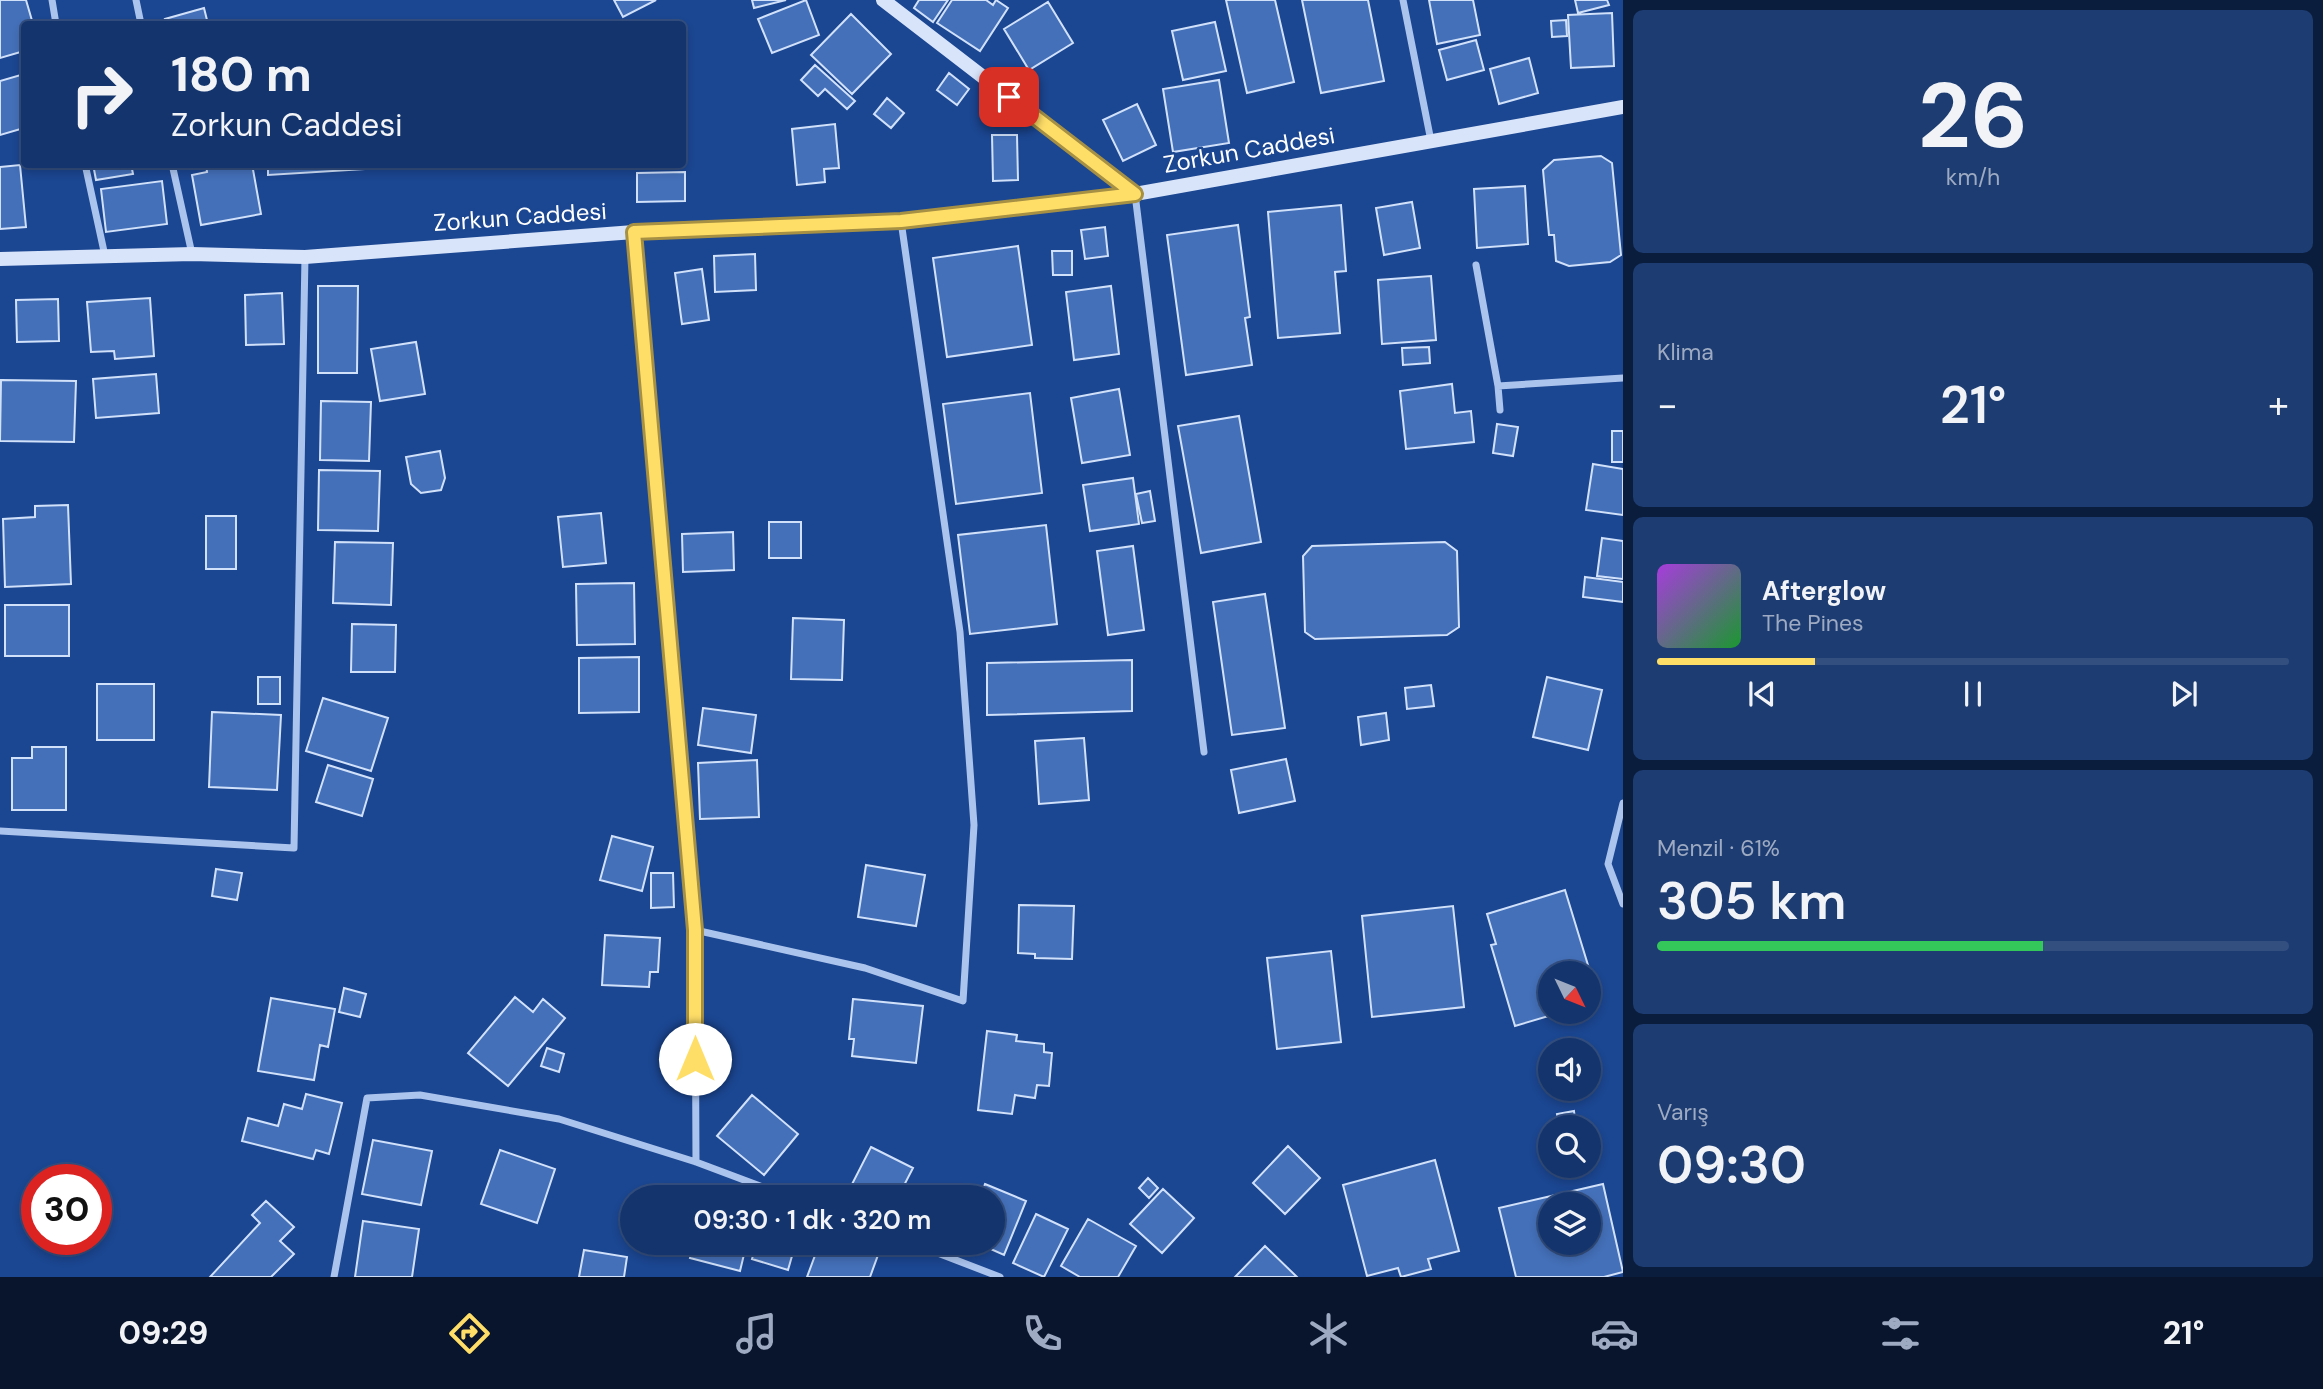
<!DOCTYPE html>
<html lang="tr">
<head>
<meta charset="utf-8">
<style>
  :root { --surface:#14346d; --page:#1d3c72; --text:#f1f3f6; --muted:#9daac2; --line:#334f80; --accent:#ffde68 }
  body { margin:0; font-family:"DM Sans",sans-serif; background:var(--page); color:var(--text); height:100vh; display:flex; flex-direction:column; font-size:26px; white-space:nowrap }
  * { box-sizing:border-box; margin:0 }
  p { font-size:23px; color:var(--muted) }
  .icon { flex:none; width:38px; height:38px; fill:none; stroke:currentColor; stroke-width:2; stroke-linecap:round; stroke-linejoin:round }
  .map { position:relative; flex:1; overflow:hidden }
  .panel { display:flex; flex-direction:column; gap:10px; padding:10px; background:#0b1d3c; width:700px }
  .panel>* { flex:none }
  .guide { position:absolute; left:21px; top:21px; width:665px; height:147px; border-radius:7px; box-shadow:0 4px 10px #0003,0 0 0 2px var(--line); background:#14346d; color:var(--text); overflow:hidden }
  .needle { width:46px; rotate:133deg }
  .tools { position:absolute; left:1538px; top:961px; display:grid; gap:14px }
  .tools a { display:grid; place-items:center; width:63px; height:63px; border-radius:50%; background:var(--surface); box-shadow:0 4px 10px #0003,0 0 0 2px var(--line); font-size:35px }
  .speed { position:absolute; left:21px; top:1164px; display:flex; gap:14px; font-size:35px; font-weight:700; text-align:center }
  .speed>* { display:grid; place-content:center; width:91px; height:91px; border-radius:50%; background:var(--surface); box-shadow:0 4px 10px #0003,0 0 0 2px var(--line); line-height:1 }
  .speed .limit { border:10px solid #d22; background:#fff; color:#111 }
  .pin { position:absolute; display:grid; place-items:center; width:60px; height:60px; color:#fff; margin:-30px; border-radius:14px; box-shadow:0 4px 10px #0006 }
  .me { position:absolute; width:77px; margin:-38px; rotate:0deg; stroke-linejoin:round; filter:drop-shadow(0 0 5px #0008) }
  .turn { display:flex; align-items:center; gap:24px; height:147px; padding:0 35px; font-size:32px }
  .turn .icon { width:91px; height:91px; stroke-width:2.5 }
  .turn b { display:block; font-size:49px; line-height:60px }
  .big { font-size:52px; font-weight:600; line-height:1.1 }
  .panel .widget { flex:1; display:flex; flex-direction:column; justify-content:center; gap:10px; min-width:0; padding:0 24px; border-radius:10px; background:var(--page) }
  .panel .dial { align-items:center; gap:0 }
  .dial b { font-size:91px; line-height:1 }
  .song { display:flex; align-items:center; gap:21px }
  .cover { width:84px; height:84px; border-radius:10px; background:linear-gradient(135deg,hsl(280 70% 55%),hsl(130 70% 35%)) }
  .played { height:7px; border-radius:4px; background:linear-gradient(90deg,var(--accent) 25%,var(--line) 25%) }
  .keys { display:flex; justify-content:space-around; direction:ltr }
  .heat { display:flex; justify-content:space-between; align-items:center; font-size:38px; direction:ltr }
  .charge { height:10px; border-radius:5px; background:linear-gradient(90deg,#34c759 61%,var(--line) 0) }
  .trip { position:absolute; left:620px; top:1185px; width:385px; height:70px; border-radius:35px; background:var(--surface); box-shadow:0 4px 10px #0003,0 0 0 2px var(--line); font-weight:600; line-height:70px; text-align:center }
  .dock { display:flex; height:112px; justify-content:space-around; align-items:center; background:#08152c; color:var(--muted) }
  .dock .icon { width:49px; height:49px }
  .dock .current { color:var(--accent) }
  .dock b { font-size:32px; color:var(--text) }
  main { display:flex; flex:1; min-height:0 }
  .map>svg:first-child { display:block }
</style>
</head>
<body>
<main>
<div class="map">
<svg width="1623" height="1277" viewBox="0 0 1623 1277">
  <rect width="100%" height="100%" fill="#1b4691"/>
  <path fill="#4470b9" stroke="#d1e1fa" stroke-width="2" fill-rule="evenodd" d="M0,0H26L33,24H24V51L0,58Z
    M614,0H656L623,17Z
    M752,0H786L754,8Z
    M806,0L819,35L772,53L758,19Z
    M919,0H948L933,22L914,8Z
    M952,0H986L993,5L996,0L1008,8L980,51L937,23Z
    M1226,0H1275L1294,82L1247,93Z
    M1302,0H1368L1384,81L1321,93Z
    M1429,0H1473L1480,35L1437,44Z
    M1575,0H1607L1609,5L1578,13Z
    M1048,2L1073,43L1029,70L1004,29Z
    M204,8L208,24H167L165,19Z
    M1612,13L1614,66L1571,68L1568,15Z
    M851,14L891,54L852,94L811,55Z
    M1566,20L1567,36L1552,37L1551,21Z
    M476,21V24H420Z
    M1215,22L1226,71L1183,80L1172,31Z
    M1476,40L1484,70L1447,80L1439,50Z
    M1529,58L1538,93L1499,104L1490,69Z
    M815,65L855,101L847,109L825,89L818,96L801,80Z
    M949,73L969,89L957,105L937,90Z
    M24,74V128L0,135V81Z
    M1219,80L1229,143L1173,152L1163,89Z
    M887,98L904,113L891,128L874,114Z
    M1137,104L1156,145L1123,161L1103,120Z
    M835,124L839,168L824,169L825,182L797,185L792,129Z
    M992,135H1017L1018,180L993,181Z
    M1601,156L1612,163L1621,255L1610,262L1569,266L1556,261L1554,235H1549L1543,170L1554,160Z
    M93,164H131L133,174L96,180Z
    M206,164H252L261,214L201,225L192,175L207,172Z
    M268,164H447L268,175Z
    M20,165L26,227L0,229V167Z
    M685,172V201L637,202V173Z
    M162,181L167,224L106,232L101,189Z
    M1525,186L1528,244L1477,248L1474,189Z
    M1412,202L1420,248L1384,255L1376,208Z
    M1341,205L1346,271L1335,272L1340,333L1278,338L1268,212Z
    M1238,225L1250,317L1245,318L1252,365L1186,375L1167,235Z
    M1105,227L1108,256L1085,259L1081,230Z
    M1018,246L1032,345L947,357L933,258Z
    M1052,251H1072V275H1053Z
    M755,254L756,290L715,292L714,256Z
    M702,269L709,320L682,324L675,273Z
    M1431,276L1436,340L1382,344L1378,280Z
    M318,286H358L357,373H318Z
    M1111,286L1119,354L1074,360L1066,292Z
    M282,293L284,344L246,345L245,295Z
    M150,298L154,356L115,359L114,351L91,352L87,302Z
    M58,299L59,341L17,342L16,300Z
    M416,342L425,394L380,401L371,349Z
    M1429,347L1430,363L1403,365L1402,348Z
    M156,374L159,413L96,418L93,379Z
    M1,380L76,381L74,442L0,441Z
    M1452,384L1455,413L1471,411L1474,442L1406,449L1400,391Z
    M1119,389L1130,455L1082,463L1071,398Z
    M1030,393L1042,493L956,504L943,404Z
    M321,401L371,402L369,461L320,460Z
    M1239,416L1261,542L1201,553L1178,426Z
    M1497,424L1518,427L1513,456L1493,453Z
    M1612,431H1623V462H1612Z
    M440,451L445,478L441,490L421,493L411,484L406,457Z
    M1593,464L1623,469V515L1586,510Z
    M319,470L380,471L378,531L318,530Z
    M1133,478L1139,524L1090,531L1083,485Z
    M1150,491L1155,521L1142,523L1136,494Z
    M68,505L71,584L5,587L3,519L35,517V506Z
    M601,513L606,563L563,567L558,517Z
    M206,516H236V569H206Z
    M769,522H801V558H769Z
    M1046,525L1057,624L970,634L958,535Z
    M733,532L734,570L683,572L682,534Z
    M1602,538L1623,541V579L1597,576Z
    M335,542L393,543L391,605L333,603Z
    M1445,542L1457,551L1459,627L1447,635L1315,639L1305,632L1303,556L1312,546Z
    M1133,546L1144,630L1108,635L1097,551Z
    M1585,577L1623,582V602L1583,597Z
    M634,583L635,644L577,645L576,584Z
    M1265,594L1285,728L1232,735L1213,602Z
    M5,605H69V656H5Z
    M793,618L844,620L842,680L791,679Z
    M352,624L396,625L395,672H351Z
    M639,657V712L579,713V658Z
    M1132,660V711L987,715V663Z
    M258,677H280V704H258Z
    M1547,677L1602,690L1588,750L1533,737Z
    M97,684H154V740H97Z
    M1431,685L1434,706L1407,709L1405,688Z
    M323,698L388,718L371,771L306,751Z
    M703,708L756,715L751,753L698,745Z
    M212,712L281,715L277,790L209,787Z
    M1386,713L1389,740L1361,745L1358,717Z
    M1084,738L1089,800L1039,804L1035,741Z
    M32,747H66V810H12V758H32Z
    M1286,759L1295,801L1239,813L1231,770Z
    M757,760L759,817L700,819L698,763Z
    M328,765L373,779L362,816L316,802Z
    M612,836L653,847L642,891L600,880Z
    M866,865L925,875L916,926L858,917Z
    M216,869L242,873L237,900L212,896Z
    M651,873H673L674,907L651,908Z
    M1565,890L1599,1001L1589,1003V973H1550V1012H1562L1515,1026L1491,945L1496,944L1487,914Z
    M1019,905L1074,906L1072,959L1035,958V954L1018,953Z
    M1453,906L1464,1007L1372,1017L1362,916Z
    M605,935L660,938L658,972H650L649,987L602,985Z
    M1331,951L1341,1042L1277,1049L1267,958Z
    M344,988L366,994L360,1017L339,1012Z
    M515,997L533,1012L543,999L565,1018L508,1086L468,1053Z
    M271,998L335,1009L328,1047L320,1045L314,1080L258,1071Z
    M853,999L923,1006L916,1063L852,1056L854,1039H849Z
    M987,1031L1017,1035L1016,1041L1044,1044V1052L1052,1053L1049,1086L1037,1085L1035,1098L1015,1095L1012,1114L978,1110Z
    M547,1048L564,1054L559,1072L541,1066Z
    M306,1094L342,1103L329,1154L316,1150L313,1159L242,1141L248,1118L278,1126L284,1104L302,1109Z
    M752,1095L798,1134L764,1175L717,1136Z
    M1574,1111L1576,1127H1559L1557,1114Z
    M373,1140L432,1151L421,1205L362,1194Z
    M1288,1146L1320,1178L1285,1214L1253,1183Z
    M871,1147L913,1168L898,1197H858L848,1192Z
    M500,1150L555,1169L537,1223L481,1204Z
    M1435,1160L1459,1251L1428,1259L1431,1269L1401,1277L1398,1268L1367,1276L1343,1185Z
    M1148,1178L1158,1188L1149,1198L1139,1188Z
    M985,1184L1026,1201L1004,1255L975,1242H992V1197H980Z
    M1603,1184L1623,1272L1604,1277H1516L1499,1208ZM1550,1204H1589V1242H1550Z
    M1163,1189L1194,1218L1162,1253L1130,1224Z
    M266,1201L294,1227L280,1241L294,1254L271,1277H210L260,1223L252,1215Z
    M1036,1214L1068,1229L1044,1277L1013,1263Z
    M1088,1219L1136,1246L1118,1277H1080L1061,1266Z
    M363,1221L419,1229L412,1277H355Z
    M694,1242H747L740,1271L690,1258Z
    M757,1242H796L788,1270L752,1259Z
    M820,1242H844L878,1255L870,1277H807Z
    M1265,1246L1297,1277H1235Z
    M584,1250L627,1257L624,1277H579Z"/>
  <g fill="none" stroke-linecap="round" stroke-linejoin="round">
    <path stroke="#abc4ee" stroke-width="7" d="M52,0L56,24
      M136,0L141,24
      M1403,0L1431,141
      M85,164L105,256
      M172,164L192,254
      M1135,194L1204,752
      M634,232L695,930L696,1162
      M1476,265L1498,386
      M1500,410L1498,386L1623,378
      M1623,803L1608,864L1623,904
      M0,831L294,848L305,257
      M695,930L865,968L963,1001L974,825L960,632L901,221
      M909,1242L1000,1277
      M334,1277L367,1098L420,1095L559,1119L696,1162L789,1197"/>
    <path stroke="#d8e4fa" stroke-width="14" d="M883,0L1135,194
      M0,259L192,254L305,257L634,232L901,221L1135,194L1623,107"/>
  </g>
  <g fill="none" stroke-linecap="round" stroke-linejoin="round">
    <defs>
      <path id="route" d="M695,1059V930L634,232L901,221L1135,194L1009,97"/>
    </defs>
    <use href="#route" stroke="#a69044" stroke-width="18"/>
    <use href="#route" stroke="#ffde68" stroke-width="12"/>
  </g>
  <g text-anchor="middle" stroke-width="5" stroke-linejoin="round" paint-order="stroke">
    <g font-size="24" fill="#fff" stroke="#1b4691">
      <text transform="translate(1249 150) rotate(-10)" y="8">Zorkun Caddesi</text>
      <text transform="translate(520 217) rotate(-4)" y="8">Zorkun Caddesi</text>
    </g>
  </g>
</svg>
<div class="tools">
<a><svg class="needle" viewBox="-14 -14 28 28"><path d="M0-13l5 13h-10z" fill="#e53935"/><path d="M0 13l5-13h-10z" fill="#9daac2"/></svg></a>
<a><svg class="icon" aria-label="sound" viewBox="0 0 24 24"><path d="M4 9h4l5-4v14l-5-4H4zM17 9q2 3 0 6"/></svg></a>
<a><svg class="icon" aria-label="search" viewBox="0 0 24 24"><circle cx="10" cy="10" r="6"/><path d="M15 15l6 6"/></svg></a>
<a><svg class="icon" aria-label="layers" viewBox="0 0 24 24"><path d="M12 4l9 5-9 5-9-5zM3 14l9 5 9-5"/></svg></a>
</div>
<div class="speed"><div class="limit">30</div></div>
<div class="pin" style="left:1009px;top:97px;background:#d93025"><svg class="icon" aria-label="arrive" viewBox="0 0 24 24"><path d="M6 21V4h12l-3 4 3 4H6"/></svg></div>
<svg class="me" style="left:695px;top:1059px" viewBox="-20 -20 40 40"><circle r="19" fill="#fff"/><path d="M0-13L10 11 0 6-10 11z" fill="#ffde68"/></svg>
<div class="trip">09:30 · 1 dk · 320 m</div>
<div class="guide">
<div class="turn"><svg class="icon" aria-label="right" viewBox="0 0 24 24"><path d="M7 20v-9h11M14 6l5 5-5 5"/></svg><div><b>180 m</b>Zorkun Caddesi</div></div>
</div>
</div>
<section class="panel">
<div class="widget dial"><b>26</b><p>km/h</p></div>
<div class="widget"><p>Klima</p>
<div class="heat"><a>−</a><b class="big">21°</b><a>+</a></div>
</div>
<div class="widget">
<div class="song"><i class="cover"></i><div><b>Afterglow</b><p>The Pines</p></div></div>
<div class="played"></div>
<div class="keys"><svg class="icon" aria-label="previous" viewBox="0 0 24 24"><path d="M18 5L8 12l10 7zM5 5v14"/></svg><svg class="icon" aria-label="pause" viewBox="0 0 24 24"><path d="M8 5v14M16 5v14"/></svg><svg class="icon" aria-label="next" viewBox="0 0 24 24"><path d="M6 5l10 7-10 7zM19 5v14"/></svg></div>
</div>
<div class="widget"><p>Menzil · 61%</p><b class="big">305 km</b><div class="charge"></div></div>
<div class="widget"><p>Varış</p><b class="big">09:30</b></div>
</section>
</main>
<nav class="dock">
<b>09:29</b>
<svg class="icon current" aria-label="directions" viewBox="0 0 24 24"><path d="M12 3l9 9-9 9-9-9zM9 14v-3h6M13 9l2 2-2 2"/></svg>
<svg class="icon" aria-label="music" viewBox="0 0 24 24"><path d="M9 18V5l10-2v13"/><circle cx="6" cy="18" r="3"/><circle cx="16" cy="16" r="3"/></svg>
<svg class="icon" aria-label="phone" viewBox="0 0 24 24"><path d="M5 4h4l2 5-3 2q2 4 5 5l2-3 5 2v4C11 20 4 13 5 4z"/></svg>
<svg class="icon" aria-label="climate" viewBox="0 0 24 24"><path d="M12 3v18M4 7l16 10M4 17L20 7"/></svg>
<svg class="icon" aria-label="car" viewBox="0 0 24 24"><path d="M5 17H2v-5l4-1 3-4h7l3 4 3 1v5h-3M9 17h6M6 11h13"/><circle cx="7" cy="17" r="2"/><circle cx="17" cy="17" r="2"/></svg>
<svg class="icon" aria-label="filters" viewBox="0 0 24 24"><path d="M4 7h16M4 17h16"/><circle cx="9" cy="7" r="2"/><circle cx="15" cy="17" r="2"/></svg>
<b>21°</b>
</nav>
</body>
</html>
